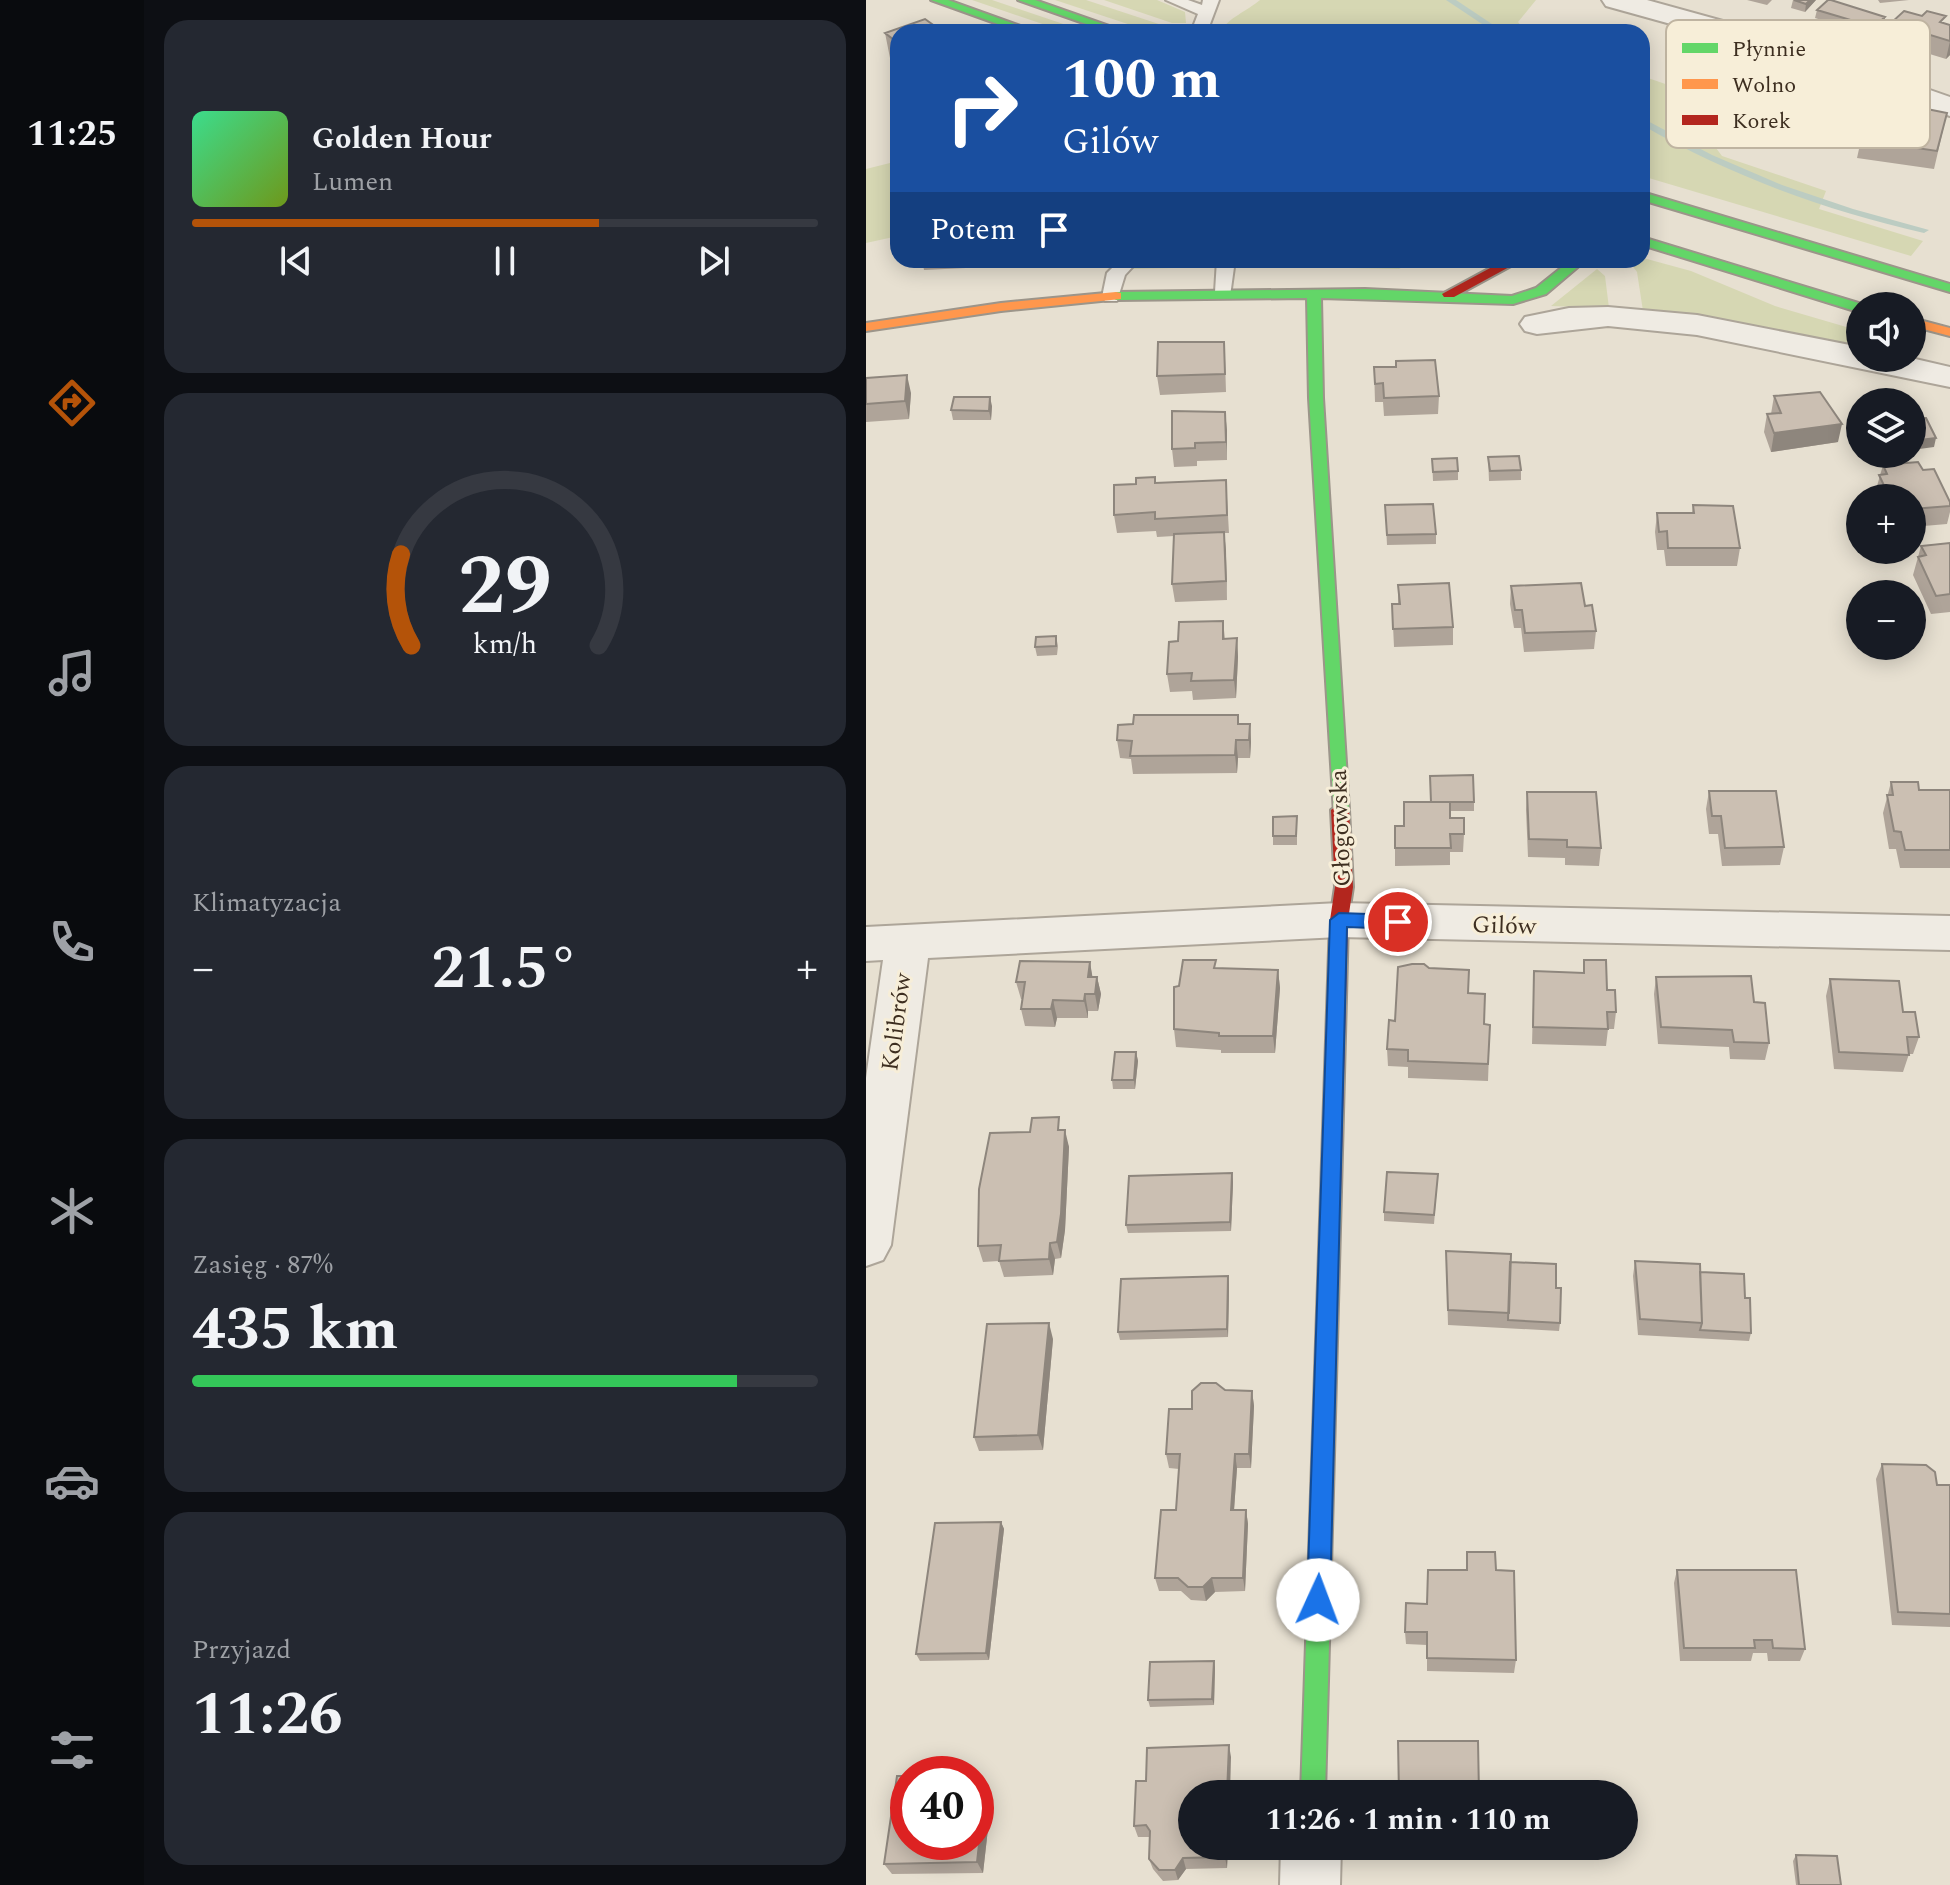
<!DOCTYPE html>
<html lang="pl">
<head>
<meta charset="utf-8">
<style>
  :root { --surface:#171b24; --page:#242831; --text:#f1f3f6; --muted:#9ea1a6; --line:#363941; --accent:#b45309 }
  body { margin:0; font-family:Spectral,serif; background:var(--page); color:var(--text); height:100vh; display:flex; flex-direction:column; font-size:30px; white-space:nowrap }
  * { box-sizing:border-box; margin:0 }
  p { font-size:26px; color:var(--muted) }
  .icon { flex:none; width:44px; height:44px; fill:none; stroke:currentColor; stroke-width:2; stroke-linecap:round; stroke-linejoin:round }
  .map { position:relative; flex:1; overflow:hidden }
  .panel { display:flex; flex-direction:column; gap:20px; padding:20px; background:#0d0f14; width:722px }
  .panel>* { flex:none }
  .hud { position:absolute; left:24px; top:24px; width:760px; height:244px; border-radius:24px; box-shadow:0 4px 20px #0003; background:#1a4fa0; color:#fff; overflow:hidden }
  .controls { position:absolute; left:980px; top:292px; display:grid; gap:16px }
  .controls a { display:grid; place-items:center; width:80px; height:80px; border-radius:50%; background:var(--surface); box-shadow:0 4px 20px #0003; font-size:40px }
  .speed { position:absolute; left:24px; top:1756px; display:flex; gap:16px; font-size:40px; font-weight:700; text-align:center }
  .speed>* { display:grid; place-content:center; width:104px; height:104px; border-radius:50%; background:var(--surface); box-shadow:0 4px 20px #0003; line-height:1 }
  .speed .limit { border:12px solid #d22; background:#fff; color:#111 }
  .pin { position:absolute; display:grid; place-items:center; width:68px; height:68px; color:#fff; margin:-34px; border:4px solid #fff; border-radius:50%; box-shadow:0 2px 8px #0007 }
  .me { position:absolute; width:88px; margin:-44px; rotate:2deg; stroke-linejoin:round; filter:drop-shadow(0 0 6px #0008) }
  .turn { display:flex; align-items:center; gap:28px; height:168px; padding:0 40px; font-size:36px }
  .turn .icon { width:104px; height:104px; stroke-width:2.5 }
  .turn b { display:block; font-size:56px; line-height:68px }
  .then { display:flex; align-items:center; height:76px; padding:0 40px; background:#0003; gap:16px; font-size:30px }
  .big { font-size:60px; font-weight:700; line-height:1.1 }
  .panel .card { flex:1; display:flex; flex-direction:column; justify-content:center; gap:12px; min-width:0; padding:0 28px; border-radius:24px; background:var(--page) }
  .panel .dial { align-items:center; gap:0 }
  .dial svg { height:208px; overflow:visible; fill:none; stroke:var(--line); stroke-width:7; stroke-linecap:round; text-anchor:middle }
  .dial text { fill:var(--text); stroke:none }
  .song { display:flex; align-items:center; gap:24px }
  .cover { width:96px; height:96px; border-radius:12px; background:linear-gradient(135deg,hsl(150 70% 55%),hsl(80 70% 35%)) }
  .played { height:8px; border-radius:4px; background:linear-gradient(90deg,var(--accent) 65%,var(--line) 65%) }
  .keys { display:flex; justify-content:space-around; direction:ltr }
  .heat { display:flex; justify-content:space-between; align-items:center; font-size:44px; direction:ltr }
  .charge { height:12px; border-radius:6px; background:linear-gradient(90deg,#34c759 87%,var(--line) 0) }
  .trip { position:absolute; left:312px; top:1780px; width:460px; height:80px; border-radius:40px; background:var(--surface); box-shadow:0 4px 20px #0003; font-weight:700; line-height:80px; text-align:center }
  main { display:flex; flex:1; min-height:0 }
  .tabs { display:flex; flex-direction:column; width:144px; justify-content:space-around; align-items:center; background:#090b0e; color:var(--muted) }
  .tabs .icon { width:56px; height:56px }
  .tabs .on { color:var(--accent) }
  .tabs b { font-size:36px; color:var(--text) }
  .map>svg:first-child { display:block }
</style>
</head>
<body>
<main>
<nav class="tabs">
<b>11:25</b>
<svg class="icon on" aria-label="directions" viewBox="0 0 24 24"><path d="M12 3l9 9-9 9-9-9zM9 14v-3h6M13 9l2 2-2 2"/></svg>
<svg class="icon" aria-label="music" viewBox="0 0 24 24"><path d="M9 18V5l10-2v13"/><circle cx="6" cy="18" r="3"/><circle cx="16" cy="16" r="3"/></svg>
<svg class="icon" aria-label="phone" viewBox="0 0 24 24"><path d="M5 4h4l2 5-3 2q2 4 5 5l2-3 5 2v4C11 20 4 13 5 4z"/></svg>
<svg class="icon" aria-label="climate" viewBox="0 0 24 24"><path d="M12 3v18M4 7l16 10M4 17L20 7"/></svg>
<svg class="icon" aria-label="car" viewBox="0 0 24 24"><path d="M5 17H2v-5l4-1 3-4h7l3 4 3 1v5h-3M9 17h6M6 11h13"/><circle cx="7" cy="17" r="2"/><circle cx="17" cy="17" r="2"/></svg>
<svg class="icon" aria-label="filters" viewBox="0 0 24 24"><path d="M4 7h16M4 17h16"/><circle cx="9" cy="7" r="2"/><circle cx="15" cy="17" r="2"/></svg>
</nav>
<section class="panel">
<div class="card">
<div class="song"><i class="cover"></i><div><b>Golden Hour</b><p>Lumen</p></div></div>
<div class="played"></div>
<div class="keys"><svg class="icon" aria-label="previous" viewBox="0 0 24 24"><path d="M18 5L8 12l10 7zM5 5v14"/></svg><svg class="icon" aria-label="pause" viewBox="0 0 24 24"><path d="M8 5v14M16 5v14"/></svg><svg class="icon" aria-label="next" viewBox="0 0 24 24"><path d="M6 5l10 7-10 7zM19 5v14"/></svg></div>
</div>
<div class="card dial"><svg viewBox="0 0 100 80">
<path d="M14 69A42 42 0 1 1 86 69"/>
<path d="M14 69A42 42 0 0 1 10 34" stroke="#b45309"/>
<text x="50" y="56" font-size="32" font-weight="700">29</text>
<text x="50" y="72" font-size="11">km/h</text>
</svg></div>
<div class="card"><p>Klimatyzacja</p>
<div class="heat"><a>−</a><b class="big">21.5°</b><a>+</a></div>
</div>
<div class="card"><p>Zasięg · 87%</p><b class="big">435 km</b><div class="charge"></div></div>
<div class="card"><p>Przyjazd</p><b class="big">11:26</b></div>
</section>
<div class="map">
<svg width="1084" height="1885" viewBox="0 0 1084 1885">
  <rect width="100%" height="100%" fill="#e7e0d1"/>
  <path fill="#d6d7b3" d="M106,0H126L221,32H200Z
    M189,0H220L317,32H286Z
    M238,0H291L319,12L320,23H306Z
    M394,0H670L652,22L660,32H354C362,18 381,11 394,0Z
    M776,76L861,105L871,119L847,144L856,156L960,191L953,209L1057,241L1045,256L776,176Z
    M32,161V236L0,243V169Z
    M781,259L825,271L909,306L994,331V347L854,320L777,311L771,272L762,260Z
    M275,260H352L354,267L263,269Z
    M378,260H549L533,269L378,266Z
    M731,269L739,276L743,308L685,306Z"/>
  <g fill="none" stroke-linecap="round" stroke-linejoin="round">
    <path fill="#bcccc2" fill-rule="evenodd" d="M580,0H590L638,32H628Z
      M776,118L846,155L916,185L987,209L1063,230L1058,233C958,210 865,176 776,125Z"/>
    <defs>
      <path id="lane" d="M300,0H322L336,5L337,0H353L341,32H325L332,14Z
        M254,260H273L259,275L251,301H239L236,297L241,273Z
        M351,260H369L364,296H352L349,292Z"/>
      <path id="street" d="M736,0H781L904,34L1084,97V116L884,46L740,6Z
        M742,307L831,315L994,347V358H1045L1084,367V387L831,335L742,326L671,334L659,331L654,324L659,317L703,308Z
        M473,903L1084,916V950L473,937L62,958L25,1245L17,1260L0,1266V1078L17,960L0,961V927Z
        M415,1846H475L474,1885H414Z"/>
      <path id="fast" d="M65,0H82L171,32H154Z
        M152,0H169L260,32H243Z
        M776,192L1084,284V292L776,200Z
        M776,237L999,305V306H994V312L989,311L776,245Z
        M705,260H720L680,294L647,304L455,298L457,398L483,810L480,814H468L443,398L441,298L250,300L243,296L250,292L499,289L646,296L670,288Z
        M465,1183L472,1185L475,1191L459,1794H435L455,1191L458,1185Z"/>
      <path id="slow" d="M250,292L255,293V299L135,311L0,331V323L135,303Z
        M1046,318L1084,328V336L1046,326Z"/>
      <path id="jam" d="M639,260H656L588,297H578L576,294Z
        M474,804L483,810L487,887L482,920L475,1191L472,1197L465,1199L458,1197L455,1191L464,920L469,887L465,810Z"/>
    </defs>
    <use href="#lane" stroke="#ada599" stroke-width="4"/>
    <use href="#street" stroke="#ada599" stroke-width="4"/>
    <use href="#fast" stroke="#9c958a" stroke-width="4"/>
    <use href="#slow" stroke="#9c958a" stroke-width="4"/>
    <use href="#jam" stroke="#9c958a" stroke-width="4"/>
    <use href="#lane" fill="#efebe3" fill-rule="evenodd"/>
    <use href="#street" fill="#efebe3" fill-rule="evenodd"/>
    <use href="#fast" fill="#63d668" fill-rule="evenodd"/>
    <use href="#slow" fill="#ff974d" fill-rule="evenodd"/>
    <use href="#jam" fill="#b3261e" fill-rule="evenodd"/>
  </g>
  <path fill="#afa499" d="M881,0H906L901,5Z
    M927,0H950L939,12L925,8Z
    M1012,0H1043L1014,3Z
    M951,10L1019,17L1017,26L1006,36L949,18Z
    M1025,23H1078L1084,25V55L1080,59L1021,41Z
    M830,24L894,65L880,76L813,52L815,35Z
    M32,32V64L24,58L19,33Z
    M981,91L979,100L962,116L931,106L932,97Z
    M1052,98L1050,107L1081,113L1068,169L991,158L995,140Z
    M56,260H163V265L58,270Z
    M359,360L360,392L294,395L291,376Z
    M508,367L573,396L572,414L518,416L517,402H509Z
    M0,378L45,393L43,419L0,422Z
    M908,396L972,442L905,452L898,432L901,414H905Z
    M126,406L125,420H87L85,410Z
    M359,412L361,460L331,461V466L308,467L306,449Z
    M994,424V454H1019L993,458L983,434L985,425Z
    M622,457L655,470V480L623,481Z
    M566,459L592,471V480L567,481Z
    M1017,465L1057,470L1084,502V512L1081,524L1046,527V498H1012L1009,493Z
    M290,483L361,498L363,533H358L361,600L309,602L306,584L308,536L291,537L290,531L251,533L248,515Z
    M519,505L570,534V544L521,545Z
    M827,505L874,548L871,566H800L798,550H791L789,532L791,513H826Z
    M1084,543V612L1065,614L1047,575L1052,557L1055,546Z
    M532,585L587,627V645L528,647L526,604H532Z
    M645,586L719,606L730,631L728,649L658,652L655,628H648L644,604Z
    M357,621L359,639L371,638L372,657L370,698L327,700L326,691L304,692L301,674L312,641Z
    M190,636L192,646L191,655L171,656L169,647Z
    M372,715L373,724H384L385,742L384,758H372L371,773L267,774L265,759L254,758L251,740L267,724Z
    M1025,782L1053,790H1084V868H1034L1030,849H1023L1017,813Z
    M843,791L918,847L914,865L856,866L852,834H843L840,809Z
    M661,792L735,848L733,866L699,865V858L662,857L660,810Z
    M564,802H608V811H584V818L598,834L597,852H584V865L529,866V826H538Z
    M431,825V845H407V836Z
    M718,960L741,990L750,1012L748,1029H742L740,1046L666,1044L668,971L717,973Z
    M224,962L226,977H231L235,994L232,1011H222V1018H191L189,1027L159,1026L155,1009L156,999H155L150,982Z
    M563,968L602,993L618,1024L624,1025L622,1081L542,1078V1067L522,1066L521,1049L529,1021Z
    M412,970L414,988L409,1053H355V1050L310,1047L308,1029L313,986Z
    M790,977L888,1002L903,1043L899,1060L864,1059L863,1047L792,1044L788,994Z
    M964,979L1037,1012L1053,1037L1047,1054H1043L1037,1072L968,1069L960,996Z
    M270,1052L272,1061L269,1089H247L246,1080Z
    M196,1130L203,1147L199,1230L195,1258L189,1259L187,1275L138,1277L133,1261L117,1262L112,1246Z
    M366,1173L367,1182L365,1231L262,1233L260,1225Z
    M572,1174L568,1224L518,1221V1212Z
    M580,1251L644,1262L690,1288L694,1323L693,1331L582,1325Z
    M769,1261L834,1272L879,1298L885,1333L883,1341L772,1335L767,1276Z
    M362,1276L363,1285L362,1337L254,1340L252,1332Z
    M187,1339L177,1450L113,1451L108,1437Z
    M359,1390L386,1391L388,1406L385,1468H371L368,1510H380L382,1524L379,1591L349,1592L340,1601L325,1600L315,1591H293L289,1578L310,1510L313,1469L303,1468L300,1454L326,1409Z
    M1016,1464L1071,1485H1084V1627L1026,1625L1010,1479Z
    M135,1522L138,1529L123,1660L54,1661L50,1654Z
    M601,1552L630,1570L650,1660L648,1673L561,1671V1645L540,1644L539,1632L561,1604L600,1570Z
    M811,1570L939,1649L934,1661H902L901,1653H887L885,1661H814L808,1583Z
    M348,1661L349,1667L348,1705L284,1707L282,1700Z
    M365,1757L326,1846H362L361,1868L320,1869L312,1880L297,1881L287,1869L283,1859L284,1837H272L268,1826L280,1781Z
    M125,1802L117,1873L26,1874L18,1864Z
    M930,1855L975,1885H930L927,1861Z"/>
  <path fill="#8e867d" d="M944,0H950L939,12L940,4Z
    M1019,17L1017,26L1006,36L1008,27Z
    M1084,41V55L1080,59Z
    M897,47L894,65L880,76L882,59Z
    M981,91L979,100L962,116L964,107Z
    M41,375L45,393L43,419L39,401Z
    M124,397L126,406L125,420L123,411Z
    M359,412L361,430V460L360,442Z
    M976,424L972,442L905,452L908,433Z
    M1070,438L1068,447L1046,450V441Z
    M994,453V454H1019L993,458Z
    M358,532L360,550L361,600L360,581Z
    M371,638L372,657L370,698L368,680Z
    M384,724L385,742L384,758L383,740Z
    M370,740L372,758L371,773L369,755Z
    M224,962L227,980L222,977Z
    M412,970L414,988L409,1053L407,1036Z
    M231,977L235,994L232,1011L229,994Z
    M219,994L222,1011V1018L218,1001Z
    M187,1000L191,1018L189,1027L185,1009Z
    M270,1052L272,1061L269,1089L268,1080Z
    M199,1130L203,1147L199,1230L195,1258L191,1242Z
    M366,1173L367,1182L365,1231L364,1222Z
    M184,1243L189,1259L187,1275L183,1259Z
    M362,1276L363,1285L362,1337L361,1329Z
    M183,1323L187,1339L177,1450L172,1435Z
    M386,1391L388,1406L385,1468L383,1454Z
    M369,1454L371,1468L367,1524L365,1510Z
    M380,1510L382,1524L379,1591L377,1578Z
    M135,1522L138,1529L123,1660L120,1653Z
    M346,1578L349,1592L340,1601L337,1587Z
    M348,1661L349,1667L348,1705L346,1699Z
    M363,1745L365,1757L364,1794H361Z
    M119,1791L125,1802L117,1873L111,1862Z
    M359,1846H362L361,1868L359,1857Z
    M317,1858L320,1869L312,1880L309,1870Z"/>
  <path fill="#cbbfb2" stroke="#8e867d" stroke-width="2" d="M928,0H944L940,4Z
    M962,0H965L1019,17L1008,27L951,10Z
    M1038,11L1056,16L1061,11L1080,16L1074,22L1084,25V41L1025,23Z
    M59,19L77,32H32V43L19,33Z
    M1032,91L1052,98L1046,106L1081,113L1071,151L995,140L999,125Z
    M292,342H358L359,374L291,376Z
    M569,360L573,396L518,398L517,383L509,384L508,367H530V361Z
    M41,375L39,401L0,404V378Z
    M954,392L976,424L908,433L901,414L915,413L908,396Z
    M88,397H124L123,411L85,410Z
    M306,411L359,412L360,442L329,443V448L306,449Z
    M1060,418L1070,438L1046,441V419Z
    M994,424V446L985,425Z
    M653,456L655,470L624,471L622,457Z
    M591,458L592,471L567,472L566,459Z
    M1052,462L1057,470L1068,469L1084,502V506L1046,509V498H1024L1013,475L1021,474L1017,465Z
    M289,477V483L360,480L361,515L289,519V512L248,515V485L270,484V478Z
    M567,504L570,534L521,535L519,505Z
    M827,505L867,506L874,548H802L801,531L793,532L791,513H828Z
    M358,532L360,581L306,584L308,534Z
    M1084,543V594L1070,596L1052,557L1060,555L1055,546Z
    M583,583L587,627L527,629L526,604H534L532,585Z
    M715,583L719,606L726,605L730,631L659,633L656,610H649L645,586Z
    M357,621V639L371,638L368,680L325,681L326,673L301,674L303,642L312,641L313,622Z
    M190,636V646L169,647L170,637Z
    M268,715H372V724H384L383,740H370L369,755L264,756L266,741L251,740L252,725L267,724Z
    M607,775L608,802H565L564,776Z
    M1025,782H1052L1053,790H1084V850H1039L1035,832L1028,831L1021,795H1027Z
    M843,791H910L918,847L859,848L855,816H846Z
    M661,792H730L735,848L701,847V840L663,839Z
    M538,802H584V818H598V834H584L585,848H529V826H538Z
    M431,816L430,836H407V817Z
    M317,960H350L348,968L412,970L407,1036H353V1033L308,1029V987L313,986Z
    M718,960H740L741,990H749L750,1012H741L742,1029L667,1027L668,971L718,973Z
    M154,961L224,962L222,977H231L229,994H219L218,1001L187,1000L185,1009H155L159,982H150Z
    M546,964H558L563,968L603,970L602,993L619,994L618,1024L624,1025L622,1064L542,1061V1050L521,1049L523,1020L529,1021L532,967Z
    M885,976L888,1002L899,1003L903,1043L868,1042L866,1030L795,1027L790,977Z
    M964,979L1033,981L1037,1012H1049L1053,1037H1041L1043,1055L973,1052Z
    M249,1052H270L268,1080H246Z
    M193,1117L192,1130H199L195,1214L191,1242L184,1243L183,1259L133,1261L135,1245L112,1246L113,1189L124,1133L164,1132L166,1118Z
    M521,1172L572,1174L568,1215L518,1212Z
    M366,1173L364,1222L260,1225L263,1176Z
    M580,1251L645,1254L643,1313L582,1310Z
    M769,1261L834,1264L836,1323L774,1319Z
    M644,1262L690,1264V1288H695L694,1323L642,1320Z
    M834,1272L878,1274L879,1298H884L885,1333L834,1330L836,1323Z
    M362,1276L361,1329L252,1332L255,1279Z
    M183,1323L172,1435L108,1437L121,1324Z
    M335,1383H350L359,1390L386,1391L383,1454H369L365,1510H380L377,1578H346L337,1587H322L312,1578H289L295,1510H310L314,1454H300L303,1409H326V1391Z
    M1016,1464L1060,1465L1069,1472L1071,1485H1084V1614L1032,1612Z
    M135,1522L120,1653L50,1654L69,1523Z
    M601,1552H629L630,1570L648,1571L650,1660L561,1658V1632H539L540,1603L561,1604L562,1570H601Z
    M811,1570H930L939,1649L907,1648L906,1640H888L889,1648H818Z
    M348,1661L346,1699L282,1700L284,1662Z
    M532,1741H612L613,1794H533Z
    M363,1745L361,1794H326V1846H359V1857L317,1858L309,1870H293L283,1859L284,1831L280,1825L268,1826L270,1781H280L281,1748Z
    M31,1776H42V1842H110V1791H119L111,1862L18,1864Z
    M930,1855L971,1856L975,1885H933Z"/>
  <path fill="#1a73e8" stroke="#114b97" stroke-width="2" d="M473,913L532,915L541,922L532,929L481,927L464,1600L461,1608L452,1611L444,1608L441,1600L464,920Z"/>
  <g text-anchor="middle" stroke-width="6" stroke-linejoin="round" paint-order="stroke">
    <g font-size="24" fill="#3d2e20" stroke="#f7eed8">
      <text transform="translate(474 828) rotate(-92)" y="8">Głogowska</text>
      <text transform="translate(638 925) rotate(2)" y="8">Gilów</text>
      <text transform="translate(30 1022) rotate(-82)" y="8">Kolibrów</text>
    </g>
  </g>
  <rect x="800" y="20" width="264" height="128" rx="12" fill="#f7eed8" stroke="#bfb4a1" stroke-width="2"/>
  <rect x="816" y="43" width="36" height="10" fill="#63d668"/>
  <rect x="816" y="79" width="36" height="10" fill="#ff974d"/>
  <rect x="816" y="115" width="36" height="10" fill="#b3261e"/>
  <g font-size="22" fill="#3d2e20">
    <text x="866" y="56">Płynnie</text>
    <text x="866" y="92">Wolno</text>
    <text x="866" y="128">Korek</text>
  </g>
</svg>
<div class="controls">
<a><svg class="icon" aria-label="sound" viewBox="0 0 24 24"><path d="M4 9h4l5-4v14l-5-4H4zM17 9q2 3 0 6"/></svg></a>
<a><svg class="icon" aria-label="layers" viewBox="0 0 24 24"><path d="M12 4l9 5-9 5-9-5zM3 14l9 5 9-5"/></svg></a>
<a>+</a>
<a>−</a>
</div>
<div class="speed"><div class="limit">40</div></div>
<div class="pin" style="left:532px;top:922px;background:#d93025"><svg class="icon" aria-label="arrive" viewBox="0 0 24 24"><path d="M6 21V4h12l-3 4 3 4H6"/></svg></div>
<svg class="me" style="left:452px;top:1600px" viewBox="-20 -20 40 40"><circle r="19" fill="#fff"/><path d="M0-13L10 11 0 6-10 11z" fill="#1a73e8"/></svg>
<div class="trip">11:26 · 1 min · 110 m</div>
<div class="hud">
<div class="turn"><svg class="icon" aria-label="right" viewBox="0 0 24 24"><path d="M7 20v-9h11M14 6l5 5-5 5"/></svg><div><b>100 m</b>Gilów</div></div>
<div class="then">Potem<svg class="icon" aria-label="arrive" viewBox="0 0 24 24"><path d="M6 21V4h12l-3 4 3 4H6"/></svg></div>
</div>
</div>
</main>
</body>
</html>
